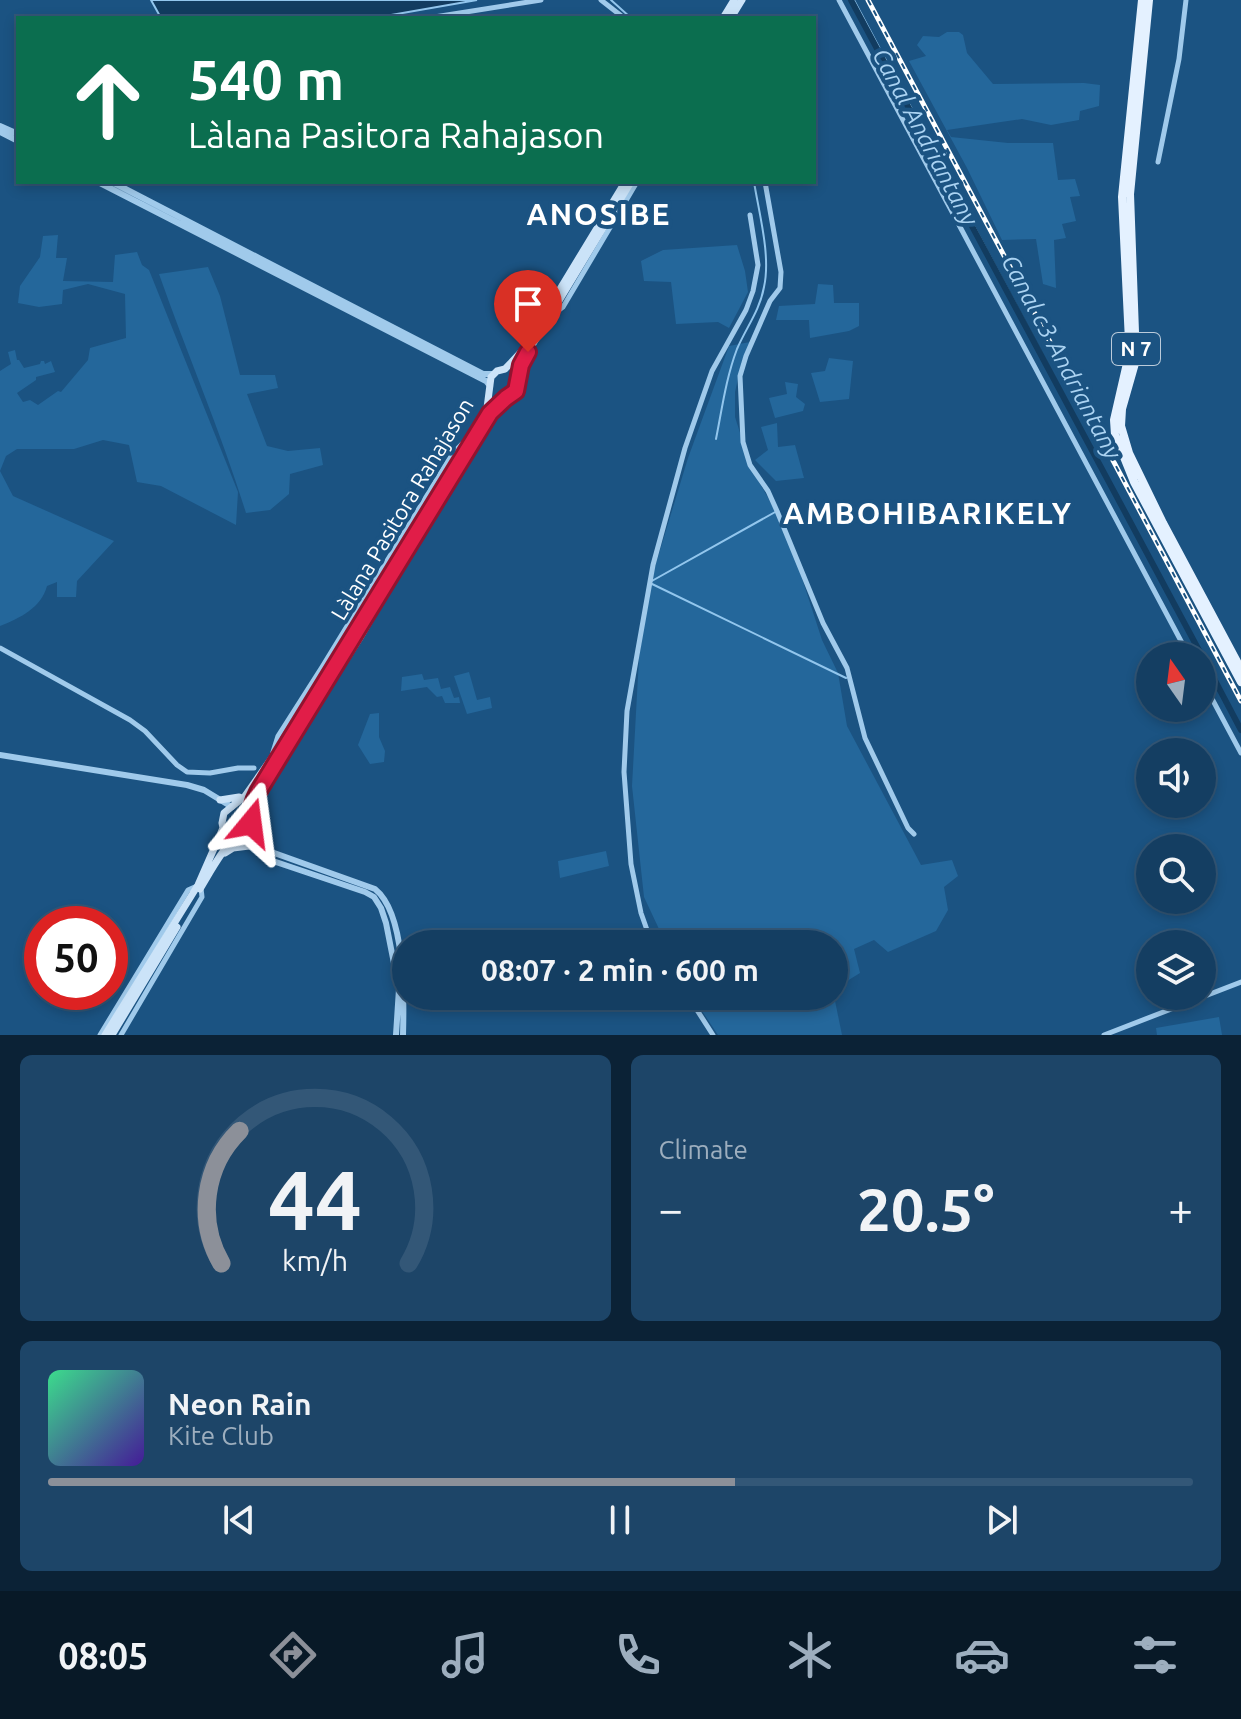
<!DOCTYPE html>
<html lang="en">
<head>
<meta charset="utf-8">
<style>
  :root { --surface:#143e62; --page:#1d4568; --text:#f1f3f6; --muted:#9daebe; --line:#335777; --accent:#8c9099 }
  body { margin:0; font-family:Ubuntu,sans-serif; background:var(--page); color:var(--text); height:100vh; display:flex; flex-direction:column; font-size:30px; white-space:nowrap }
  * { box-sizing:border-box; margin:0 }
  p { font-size:26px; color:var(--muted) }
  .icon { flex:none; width:44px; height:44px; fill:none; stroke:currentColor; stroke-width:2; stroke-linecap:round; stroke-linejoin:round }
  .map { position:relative; height:1035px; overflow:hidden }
  .side { display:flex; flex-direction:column; gap:20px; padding:20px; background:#0b2236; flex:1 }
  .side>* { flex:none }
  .guide { position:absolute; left:16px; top:16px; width:800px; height:168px; border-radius:0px; box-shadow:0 4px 12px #0003,0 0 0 2px var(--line); background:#0b6e4f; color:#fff; overflow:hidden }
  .needle { width:52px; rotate:346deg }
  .tools { position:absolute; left:1136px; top:642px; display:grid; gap:16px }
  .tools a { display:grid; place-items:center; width:80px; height:80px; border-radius:50%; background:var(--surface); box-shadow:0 4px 12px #0003,0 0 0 2px var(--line); font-size:40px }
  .speed { position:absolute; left:24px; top:906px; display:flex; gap:16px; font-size:40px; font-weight:700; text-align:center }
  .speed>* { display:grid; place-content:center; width:104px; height:104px; border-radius:50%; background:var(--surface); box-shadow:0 4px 12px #0003,0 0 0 2px var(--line); line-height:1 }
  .speed .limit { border:12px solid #d22; background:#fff; color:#111 }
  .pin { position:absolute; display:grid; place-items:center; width:68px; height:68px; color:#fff; margin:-82px -34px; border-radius:50% 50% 50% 0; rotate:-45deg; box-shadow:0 0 8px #0007 }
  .pin .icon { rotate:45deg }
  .me { position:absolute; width:88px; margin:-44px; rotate:16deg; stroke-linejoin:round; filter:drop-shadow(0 0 6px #0008) }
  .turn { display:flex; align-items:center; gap:28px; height:168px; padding:0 40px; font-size:36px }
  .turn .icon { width:104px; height:104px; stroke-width:2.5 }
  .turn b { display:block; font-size:56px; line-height:68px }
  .big { font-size:60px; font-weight:700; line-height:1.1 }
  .side .tile { flex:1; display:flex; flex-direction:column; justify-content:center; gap:12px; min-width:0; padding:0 28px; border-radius:12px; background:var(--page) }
  .side .dial { align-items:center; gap:0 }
  .dial svg { height:208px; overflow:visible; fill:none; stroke:var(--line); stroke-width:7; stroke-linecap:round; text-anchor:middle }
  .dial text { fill:var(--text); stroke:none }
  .song { display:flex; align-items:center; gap:24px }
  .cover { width:96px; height:96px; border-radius:12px; background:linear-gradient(135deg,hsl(150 70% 55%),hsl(260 70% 35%)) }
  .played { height:8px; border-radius:4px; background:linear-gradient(90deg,var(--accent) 60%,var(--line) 60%) }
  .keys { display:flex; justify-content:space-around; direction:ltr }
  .heat { display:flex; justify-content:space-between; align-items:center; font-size:44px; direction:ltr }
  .side .tiles { flex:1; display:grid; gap:20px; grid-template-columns:1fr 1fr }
  .tile:last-child { grid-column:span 2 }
  .trip { position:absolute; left:392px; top:930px; width:456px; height:80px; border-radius:40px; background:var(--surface); box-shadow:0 4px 12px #0003,0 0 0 2px var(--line); font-weight:700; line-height:80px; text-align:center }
  .dock { display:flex; height:128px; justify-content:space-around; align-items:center; background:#081927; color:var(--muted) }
  .dock .icon { width:56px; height:56px }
  .dock .on { color:var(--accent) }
  .dock b { font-size:36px; color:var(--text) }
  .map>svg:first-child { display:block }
</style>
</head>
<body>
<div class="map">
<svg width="1241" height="1035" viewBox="0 0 1241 1035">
  <rect width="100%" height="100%" fill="#1b5382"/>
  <path fill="#24679b" d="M947,32H959L963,35L967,53L993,84L1084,83L1100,85L1099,106L1080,111L1079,120L1051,125L1022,119L947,130L951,137L1008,143H1053L1058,180L1075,179L1080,196L1070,197L1076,221L1062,224L1066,238L1054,240L1056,288L1043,284L1036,239L1002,240L967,168L909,61L926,56L917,45L923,36L939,37Z
    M58,235L56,258H67L63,281L113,282L115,255L137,252L142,265L149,270L238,492L236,525L161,486L137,482L129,445L103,440L74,449H17L6,456L0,471L13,496L114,541L77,581L76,597H57V582L47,586C41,608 20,618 0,626V371L11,364L8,352L15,350L17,360H19L24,368L40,364L41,361H44L45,364L51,361L55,372L36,377V380L17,393L23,402L30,400L38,405L58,391L61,392L88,360L90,348L126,338L125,294L88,284L63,290L62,304L39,307L18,303L20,286L40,257L43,236Z
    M737,245L745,271L748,292L729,328L718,322L676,324L671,282L644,281L641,261L663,250Z
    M208,267L220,296L240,375H275L278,388L247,394L267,446L288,451L320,448L323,465L290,474L289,494L270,510L246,513C221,432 187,354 159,274Z
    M818,284L833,285L834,303H859V326L849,331L810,338L809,320H776L779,306L815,304Z
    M750,342L742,361L735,392V417L752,470L786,529L822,640L838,673L847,726L921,865L952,860L958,876L944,887L948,910L936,931L888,952L874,940L854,949L860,973L834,989V944H666L644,897L632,786L639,658L650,583L688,458L729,346Z
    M829,358L853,361L849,399L820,402L811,373L825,371Z
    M785,382L798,384L796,397L805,404L803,411L775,418L769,398L787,394Z
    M777,423L778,447L795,445L804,478L776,481L755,460L768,450L761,427Z
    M469,672L477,700L490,697L492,708L467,714L454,676Z
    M422,674L424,680L438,678L441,689L450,687L454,698L459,697L460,703H445L442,696L437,697L427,687L401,691L402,677Z
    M379,713V737L385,751L384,762L370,764L358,745L370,714Z
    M606,851L609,866L560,878L558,861Z
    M692,996H834L842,1035H718Z
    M1219,1017L1222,1035H1157L1156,1028Z"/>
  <path fill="#123c60" stroke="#92c6ed" stroke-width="2" d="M151,0H477L374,18H161Z"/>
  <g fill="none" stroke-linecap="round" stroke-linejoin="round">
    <path stroke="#92c6ed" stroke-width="2" d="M611,0L631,18
      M854,0L1241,729
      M716,439C722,409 726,378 737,349C746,328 760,310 764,287C771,256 759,213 754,182
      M650,582L777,511
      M650,583L846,678"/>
    <path stroke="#123c60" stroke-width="6" d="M851,0L1202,656
      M1202,656L1241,730"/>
    <path stroke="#a0caeb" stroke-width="5" d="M601,0L624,18
      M839,0L1189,656
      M428,18L541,0
      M1158,162L1179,59L1186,0
      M765,182L781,272L780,288L770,301L763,317L746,356L740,376L743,442L750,465L768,491L777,511L823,623L847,668L865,738L908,828L914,834
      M551,316L563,307L637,182
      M0,648L130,720L145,731L177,765L187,772L210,773L238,768H254
      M1202,680L1241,753
      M291,744L313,713L361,638L468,453
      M273,752L278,736L322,667L453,453L462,444
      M652,944L641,913L631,864L624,772L627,711L653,565L685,448L712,371L746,310L753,291L758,265L750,215
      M688,996L713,1035
      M100,1035L188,890L197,886
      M121,1035L202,897L201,888
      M1104,1035L1241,982"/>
    <path stroke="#a0caeb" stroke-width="6" d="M0,126L18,134
      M0,132L18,141
      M98,182L486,381L490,386
      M112,182L483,374H493
      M0,755L187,785L204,790L232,807
      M250,828L254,839L263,849L375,889C406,914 404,998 403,1035
      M239,836L242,840L264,858L365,892L374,897L381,908L386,923L399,989L396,1035"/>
    <path stroke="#cbe3f8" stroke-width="7" d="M723,18L734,0
      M731,18L742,0
      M462,458L492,411L506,398L516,391L521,365L528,352L631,182
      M220,800L239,797
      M223,828C231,837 246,840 251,825C253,818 250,812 252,805C253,800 256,796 258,792L427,516
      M225,853L233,848L249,846
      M200,889C211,871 221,851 236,836
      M105,1035L198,885L223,828L222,823L224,813L245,796L271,759L487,408L491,377L497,371L505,369L523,350L625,182
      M112,1035L177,927"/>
    <path stroke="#e4f1ff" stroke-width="8" d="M1142,0L1122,197L1129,341L1128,359L1114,420L1115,435L1134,482L1241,682
      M1149,0L1130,194L1136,360L1122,409L1121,426L1129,453L1163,523L1241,669"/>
    <defs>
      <path id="rail" d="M868,0L1241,701"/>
    </defs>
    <use href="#rail" stroke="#fff" stroke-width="5"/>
    <use href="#rail" stroke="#1b5382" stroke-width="2" stroke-dasharray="6" stroke-linecap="butt"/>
  </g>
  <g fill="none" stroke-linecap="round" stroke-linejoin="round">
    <defs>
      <path id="route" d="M251,823C251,811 252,803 258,792L490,413L506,398L516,391L521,365L528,352"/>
    </defs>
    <use href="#route" stroke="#92132f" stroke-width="20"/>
    <use href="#route" stroke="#e11d48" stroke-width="14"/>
  </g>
  <g text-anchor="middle" stroke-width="8" stroke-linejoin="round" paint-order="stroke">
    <rect fill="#1b5382" stroke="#bbcbda" stroke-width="2" x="1112" y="333" width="48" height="32" rx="6"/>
    <g font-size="20" font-weight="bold" fill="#fff">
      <text x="1136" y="356">N 7</text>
    </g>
    <g font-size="22" fill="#fff" stroke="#1b5382">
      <text transform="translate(402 509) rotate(-59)" y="8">Làlana Pasitora Rahajason</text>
    </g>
    <g font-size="24" font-style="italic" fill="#abd3f2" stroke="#1b5382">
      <text transform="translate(925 137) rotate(62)" y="8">Canal Andriantany</text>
      <text transform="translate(1061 357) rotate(62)" y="8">Canal c3 Andriantany</text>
    </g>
    <g font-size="30" font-weight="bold" letter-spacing="2" fill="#fff" stroke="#1b5382">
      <text x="599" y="225">ANOSIBE</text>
      <text x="928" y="524">AMBOHIBARIKELY</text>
    </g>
  </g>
</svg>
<div class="tools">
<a><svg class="needle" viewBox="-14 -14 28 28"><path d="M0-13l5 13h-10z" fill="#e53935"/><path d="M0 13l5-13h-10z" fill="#9daebe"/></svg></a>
<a><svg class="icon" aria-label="sound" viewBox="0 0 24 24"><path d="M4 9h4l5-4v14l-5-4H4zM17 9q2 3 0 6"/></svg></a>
<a><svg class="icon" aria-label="search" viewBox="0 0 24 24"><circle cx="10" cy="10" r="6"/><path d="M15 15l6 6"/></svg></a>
<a><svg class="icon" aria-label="layers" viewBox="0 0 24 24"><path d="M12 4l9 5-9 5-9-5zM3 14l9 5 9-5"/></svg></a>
</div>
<div class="speed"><div class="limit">50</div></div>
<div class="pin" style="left:528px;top:352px;background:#d93025"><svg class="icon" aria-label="arrive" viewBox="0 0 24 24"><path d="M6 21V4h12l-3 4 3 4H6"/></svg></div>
<svg class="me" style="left:251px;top:823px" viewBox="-20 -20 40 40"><path d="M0-17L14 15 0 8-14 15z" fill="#e11d48" stroke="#fff" stroke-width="4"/></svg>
<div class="trip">08:07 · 2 min · 600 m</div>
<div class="guide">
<div class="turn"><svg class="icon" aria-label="ahead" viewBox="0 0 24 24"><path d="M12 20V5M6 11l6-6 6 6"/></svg><div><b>540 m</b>Làlana Pasitora Rahajason</div></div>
</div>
</div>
<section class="side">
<div class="tiles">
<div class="tile dial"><svg viewBox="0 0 100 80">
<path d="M14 69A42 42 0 1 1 86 69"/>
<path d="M14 69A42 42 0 0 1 21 18" stroke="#8c9099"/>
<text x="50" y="56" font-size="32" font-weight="700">44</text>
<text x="50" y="72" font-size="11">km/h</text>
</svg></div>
<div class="tile"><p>Climate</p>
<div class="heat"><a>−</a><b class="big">20.5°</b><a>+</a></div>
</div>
<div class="tile">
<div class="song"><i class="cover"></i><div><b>Neon Rain</b><p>Kite Club</p></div></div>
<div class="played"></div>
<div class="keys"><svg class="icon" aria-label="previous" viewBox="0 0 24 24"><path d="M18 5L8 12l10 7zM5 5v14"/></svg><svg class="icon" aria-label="pause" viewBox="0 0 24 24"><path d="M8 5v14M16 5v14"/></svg><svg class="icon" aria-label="next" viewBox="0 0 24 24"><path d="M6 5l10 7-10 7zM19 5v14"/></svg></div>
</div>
</div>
</section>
<nav class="dock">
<b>08:05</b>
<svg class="icon on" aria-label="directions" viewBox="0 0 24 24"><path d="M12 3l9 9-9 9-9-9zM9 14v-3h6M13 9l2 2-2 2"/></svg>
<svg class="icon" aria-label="music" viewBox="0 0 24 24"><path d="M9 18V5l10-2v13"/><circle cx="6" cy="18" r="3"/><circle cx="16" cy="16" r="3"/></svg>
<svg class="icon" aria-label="phone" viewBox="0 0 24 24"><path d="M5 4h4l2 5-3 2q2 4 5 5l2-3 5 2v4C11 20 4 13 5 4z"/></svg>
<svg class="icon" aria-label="climate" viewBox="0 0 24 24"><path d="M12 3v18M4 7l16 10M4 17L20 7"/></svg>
<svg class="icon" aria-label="car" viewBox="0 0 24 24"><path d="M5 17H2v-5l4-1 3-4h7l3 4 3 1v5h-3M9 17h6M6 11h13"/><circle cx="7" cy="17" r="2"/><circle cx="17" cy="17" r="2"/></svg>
<svg class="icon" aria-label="filters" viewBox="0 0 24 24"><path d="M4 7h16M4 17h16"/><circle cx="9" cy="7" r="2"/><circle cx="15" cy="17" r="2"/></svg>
</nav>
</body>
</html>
